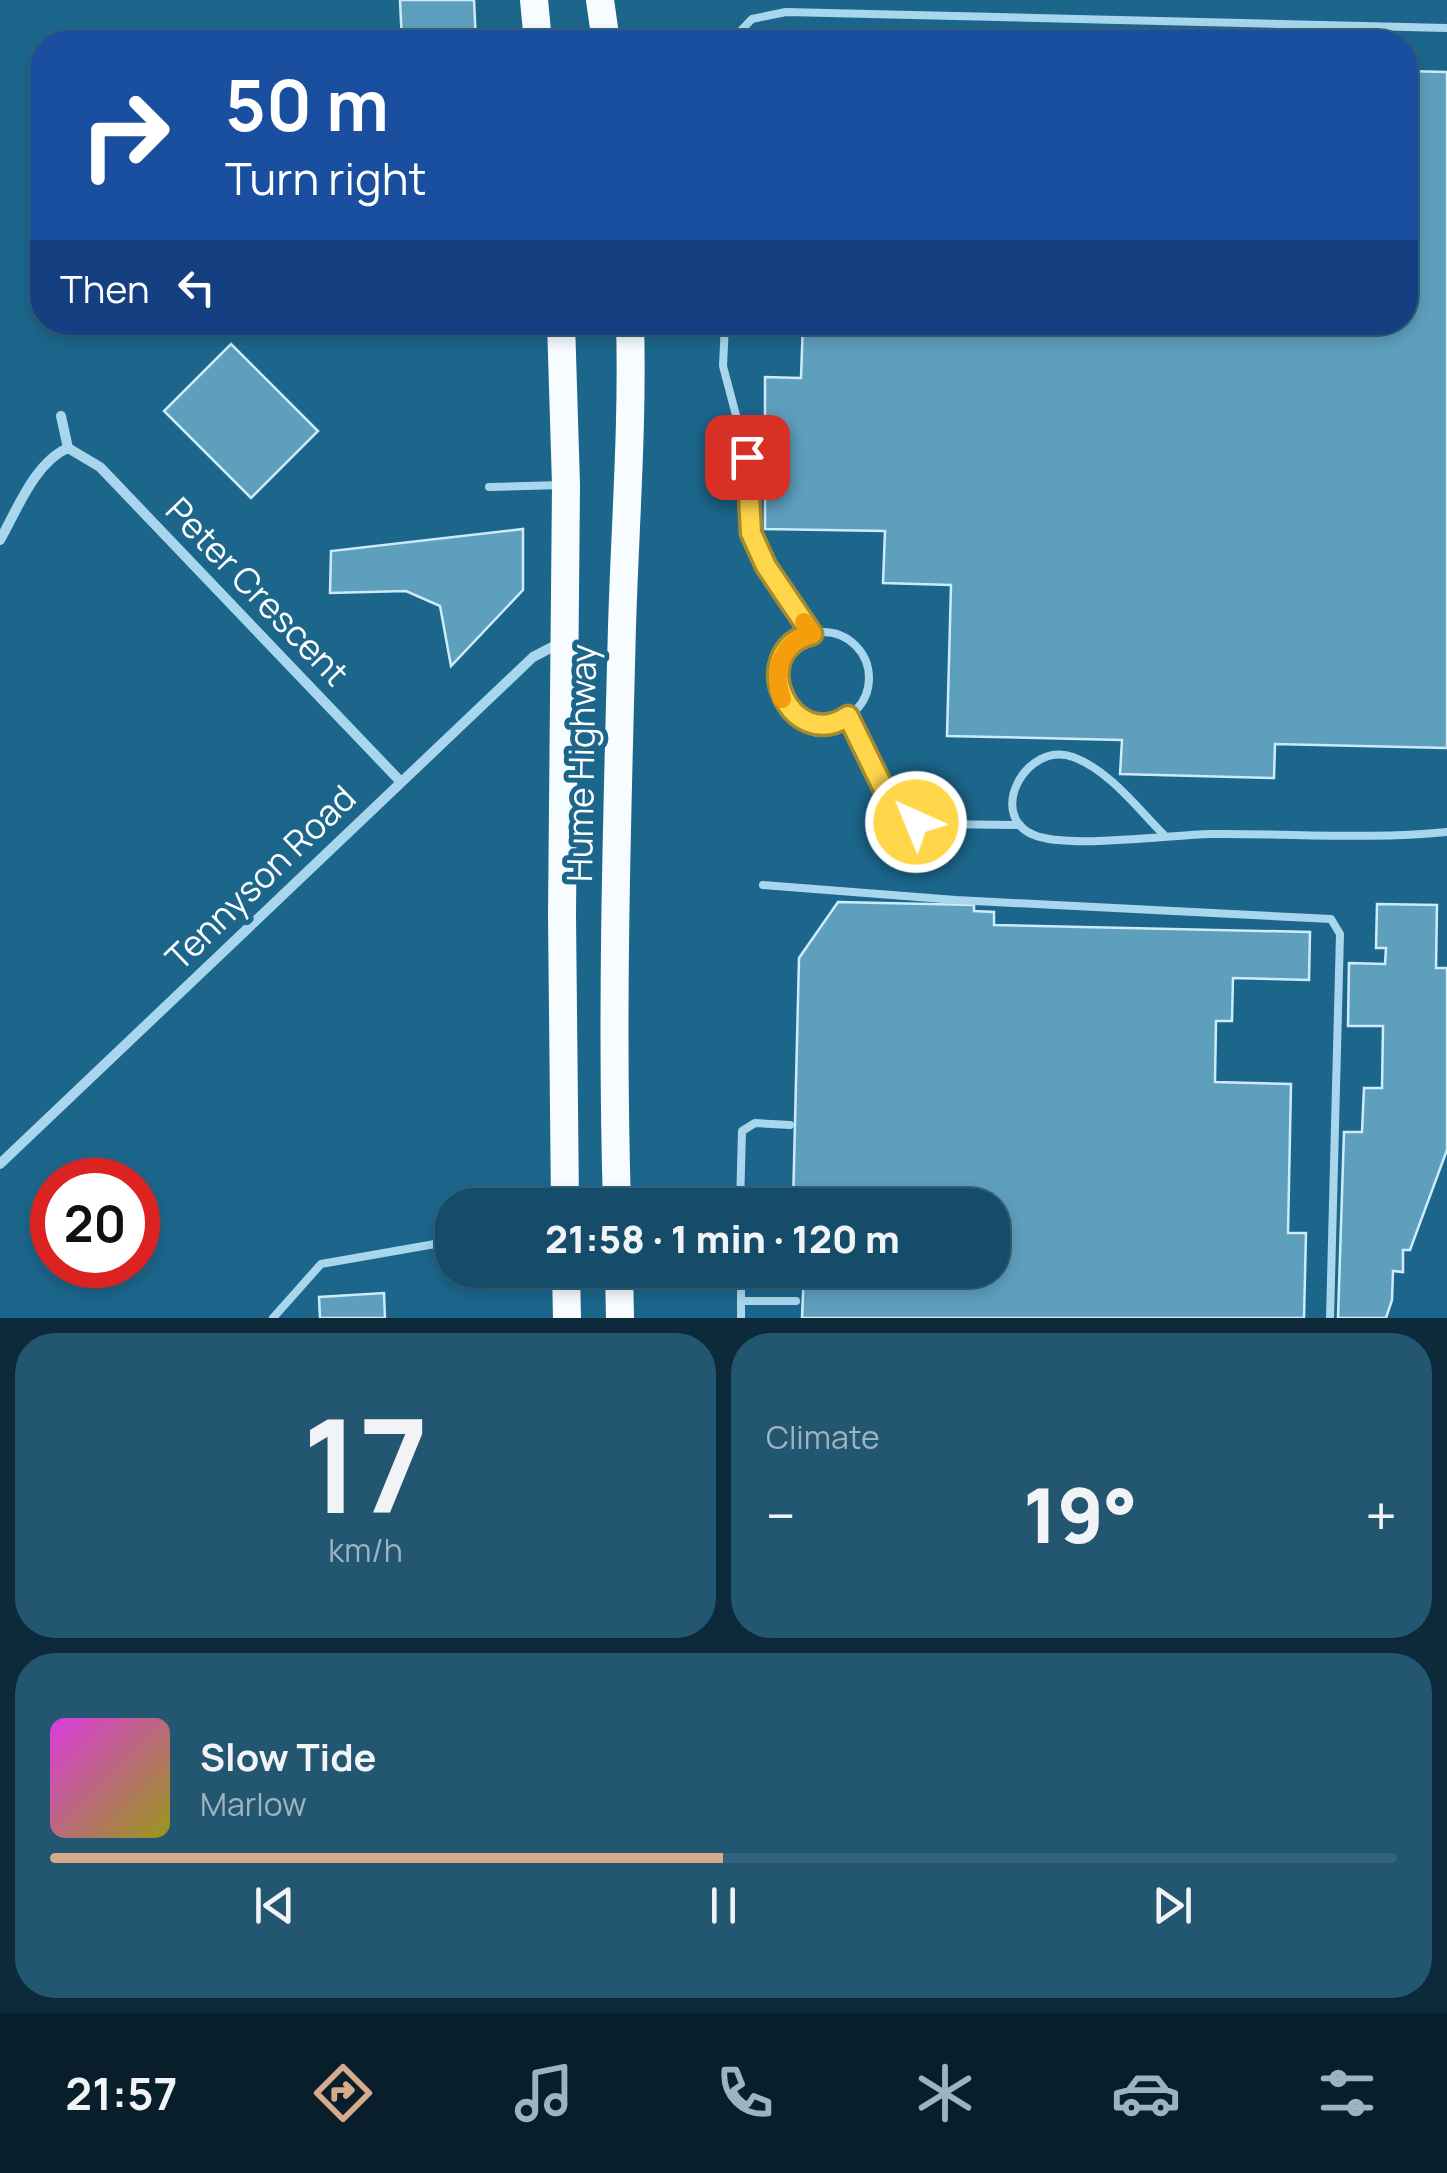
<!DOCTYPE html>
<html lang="en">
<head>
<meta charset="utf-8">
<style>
  :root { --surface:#154c69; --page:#225671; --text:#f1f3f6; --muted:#9db4c0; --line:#34637d; --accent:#d6ab8b }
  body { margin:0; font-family:Manrope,sans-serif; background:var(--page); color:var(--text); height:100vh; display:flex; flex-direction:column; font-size:38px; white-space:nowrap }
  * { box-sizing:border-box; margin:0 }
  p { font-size:32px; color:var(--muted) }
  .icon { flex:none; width:55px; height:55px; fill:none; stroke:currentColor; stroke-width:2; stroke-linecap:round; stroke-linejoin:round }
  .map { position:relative; height:1318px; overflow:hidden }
  .sheet { display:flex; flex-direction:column; gap:15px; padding:15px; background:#0c2a3a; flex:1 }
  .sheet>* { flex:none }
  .guide { position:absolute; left:30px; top:30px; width:1388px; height:305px; border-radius:40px; box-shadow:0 5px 15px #0003,0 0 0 2px var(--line); background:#1a4fa0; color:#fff; overflow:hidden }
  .speed { position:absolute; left:30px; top:1158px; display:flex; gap:20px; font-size:50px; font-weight:700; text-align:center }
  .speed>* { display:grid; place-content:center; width:130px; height:130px; border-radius:50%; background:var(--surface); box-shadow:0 5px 15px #0003,0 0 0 2px var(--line); line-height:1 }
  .speed .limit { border:15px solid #d22; background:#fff; color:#111 }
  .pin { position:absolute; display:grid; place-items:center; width:85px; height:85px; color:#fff; margin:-42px; border-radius:20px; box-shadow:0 5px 15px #0006 }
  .me { position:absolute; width:110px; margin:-55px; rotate:316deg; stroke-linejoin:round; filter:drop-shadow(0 0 8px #0008) }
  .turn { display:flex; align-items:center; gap:35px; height:210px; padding:0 30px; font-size:45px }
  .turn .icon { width:130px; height:130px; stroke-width:2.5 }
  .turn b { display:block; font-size:70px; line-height:85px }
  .then { display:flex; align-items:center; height:95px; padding:0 30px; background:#0003; gap:20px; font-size:38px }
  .big { font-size:75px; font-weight:800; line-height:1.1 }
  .sheet .widget { flex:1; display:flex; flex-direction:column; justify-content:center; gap:15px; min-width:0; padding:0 35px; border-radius:40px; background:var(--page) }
  .sheet .dial { align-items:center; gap:0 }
  .dial b { font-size:130px; line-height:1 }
  .song { display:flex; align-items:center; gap:30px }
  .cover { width:120px; height:120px; border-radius:15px; background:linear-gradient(135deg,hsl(300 70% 55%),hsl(60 70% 35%)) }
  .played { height:10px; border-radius:5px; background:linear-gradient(90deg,var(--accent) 50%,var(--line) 50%) }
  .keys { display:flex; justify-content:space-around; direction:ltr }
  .heat { display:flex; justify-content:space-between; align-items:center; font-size:55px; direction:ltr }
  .sheet .tiles { flex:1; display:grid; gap:15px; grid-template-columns:1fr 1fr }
  .widget:last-child { grid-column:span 2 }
  .trip { position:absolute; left:435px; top:1188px; width:575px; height:100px; border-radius:40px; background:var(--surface); box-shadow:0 5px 15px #0003,0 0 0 2px var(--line); font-weight:800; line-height:100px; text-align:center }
  .menu { display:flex; height:160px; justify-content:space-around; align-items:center; background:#081e2a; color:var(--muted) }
  .menu .icon { width:70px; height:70px }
  .menu .on { color:var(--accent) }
  .menu b { font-size:45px; color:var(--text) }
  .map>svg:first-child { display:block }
</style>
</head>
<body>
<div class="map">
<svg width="1447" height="1318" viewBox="0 0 1447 1318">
  <rect width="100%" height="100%" fill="#1c668c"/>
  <path fill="#5e9fbe" stroke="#ceebf9" stroke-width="2.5" d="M400,0H474L476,42H402Z
    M1405,71L1447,72V748L1275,744L1274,778L1120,774L1122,740L947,736L951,585L883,583L885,531L765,529V377L801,378L803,322H1405Z
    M314,322H372V333L314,334Z
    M231,344L318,431L251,498L164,411Z
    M523,529V590L451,666L440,606L406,591L330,593L331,551Z
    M838,902L974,905V911L994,912V925L1310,932L1309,980L1233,978L1232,1021H1216L1215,1082L1291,1084L1288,1233H1306L1304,1318H802L804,1270H992V1205H793L799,958Z
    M1377,904L1437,905L1436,968H1447V1150L1410,1250H1403V1272L1393,1271L1392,1300L1386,1318H1338L1344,1132H1362L1364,1088H1382L1383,1026H1348L1349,963L1385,964L1386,948H1376Z
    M384,1293L385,1318H320L319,1297Z"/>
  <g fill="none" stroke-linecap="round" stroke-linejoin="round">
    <path stroke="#a8d7ed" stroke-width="8" d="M730,42L752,19L786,12L1447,28
      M725,322L723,366L747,457L751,533L811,634
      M489,487L562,485
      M777 678a46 46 0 1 1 92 0a46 46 0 1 1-92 0Z
      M848,715L898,814L928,824L1020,825
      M1165,836C1138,809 1109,770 1073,757C1026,740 986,816 1034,835C1067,849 1169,835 1210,834C1289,833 1367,840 1447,832
      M763,885L956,900L1331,919L1340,934L1330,1318
      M740,1201L788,1202
      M740,1205L742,1131L755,1123L790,1125
      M741,1270V1318
      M741,1301H796
      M273,1318L321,1264L452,1241"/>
    <path stroke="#a8d7ed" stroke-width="10" d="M61,416L68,448L100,467L401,782
      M0,540C17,510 35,462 68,448
      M0,1164L533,657L560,643"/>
    <path stroke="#f6fcff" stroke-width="28" d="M534,0L538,42
      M600,0L606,42
      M561,322L566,485L562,915L565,1205
      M617,1205C611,1012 617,820 622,627C625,525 633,424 630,322
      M566,1270L567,1318
      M619,1270L620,1318"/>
  </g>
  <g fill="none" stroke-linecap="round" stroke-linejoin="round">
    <defs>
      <path id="route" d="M747,457L751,533L766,566L812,634C744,651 791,755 848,716L892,806L916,822"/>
    </defs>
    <use href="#route" stroke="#a68a30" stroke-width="25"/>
    <use href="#route" stroke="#ffd54a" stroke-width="18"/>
    <path stroke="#f59e0b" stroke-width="18" d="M782,699C772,672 781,642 812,634L804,622"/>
  </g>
  <g text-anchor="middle" stroke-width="10" stroke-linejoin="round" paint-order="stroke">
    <g font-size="35" fill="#fff" stroke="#1c668c">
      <text transform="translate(257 592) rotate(46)" y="12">Peter Crescent</text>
      <text transform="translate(582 763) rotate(-89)" y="12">Hume Highway</text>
      <text transform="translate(261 878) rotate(-44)" y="12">Tennyson Road</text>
    </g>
  </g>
</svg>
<div class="speed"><div class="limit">20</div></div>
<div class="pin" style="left:747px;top:457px;background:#d93025"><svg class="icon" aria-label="arrive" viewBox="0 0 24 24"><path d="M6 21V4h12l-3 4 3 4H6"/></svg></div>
<svg class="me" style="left:916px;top:822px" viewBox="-20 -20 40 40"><circle r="17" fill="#ffd54a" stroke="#fff" stroke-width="3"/><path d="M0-11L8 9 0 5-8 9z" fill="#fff"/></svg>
<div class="trip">21:58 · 1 min · 120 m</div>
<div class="guide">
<div class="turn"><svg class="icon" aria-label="right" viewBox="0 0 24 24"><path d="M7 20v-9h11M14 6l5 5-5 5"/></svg><div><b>50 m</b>Turn right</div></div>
<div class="then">Then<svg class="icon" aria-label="left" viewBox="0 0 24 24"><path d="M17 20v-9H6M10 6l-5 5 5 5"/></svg></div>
</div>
</div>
<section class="sheet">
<div class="tiles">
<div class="widget dial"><b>17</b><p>km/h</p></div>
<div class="widget"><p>Climate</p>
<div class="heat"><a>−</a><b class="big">19°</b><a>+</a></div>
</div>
<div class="widget">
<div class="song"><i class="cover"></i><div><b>Slow Tide</b><p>Marlow</p></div></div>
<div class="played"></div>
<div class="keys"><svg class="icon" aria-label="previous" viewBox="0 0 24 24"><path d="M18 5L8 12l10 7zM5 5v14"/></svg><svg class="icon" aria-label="pause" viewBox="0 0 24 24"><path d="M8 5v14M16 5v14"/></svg><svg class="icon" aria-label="next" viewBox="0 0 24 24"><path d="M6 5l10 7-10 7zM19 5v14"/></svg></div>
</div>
</div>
</section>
<nav class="menu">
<b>21:57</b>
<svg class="icon on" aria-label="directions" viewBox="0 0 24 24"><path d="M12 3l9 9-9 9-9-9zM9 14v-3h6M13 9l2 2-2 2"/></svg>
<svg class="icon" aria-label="music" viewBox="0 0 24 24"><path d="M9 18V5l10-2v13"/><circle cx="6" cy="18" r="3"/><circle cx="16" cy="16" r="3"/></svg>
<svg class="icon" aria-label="phone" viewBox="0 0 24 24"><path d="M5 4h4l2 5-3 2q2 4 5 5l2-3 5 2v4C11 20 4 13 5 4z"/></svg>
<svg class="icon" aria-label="climate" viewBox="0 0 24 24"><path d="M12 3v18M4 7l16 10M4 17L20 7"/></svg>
<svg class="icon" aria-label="car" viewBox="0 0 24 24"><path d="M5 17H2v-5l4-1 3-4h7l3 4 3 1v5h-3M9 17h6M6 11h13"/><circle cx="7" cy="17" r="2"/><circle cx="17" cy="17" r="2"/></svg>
<svg class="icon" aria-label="filters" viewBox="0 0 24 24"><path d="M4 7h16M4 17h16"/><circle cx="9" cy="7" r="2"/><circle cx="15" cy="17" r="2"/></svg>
</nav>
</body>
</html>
